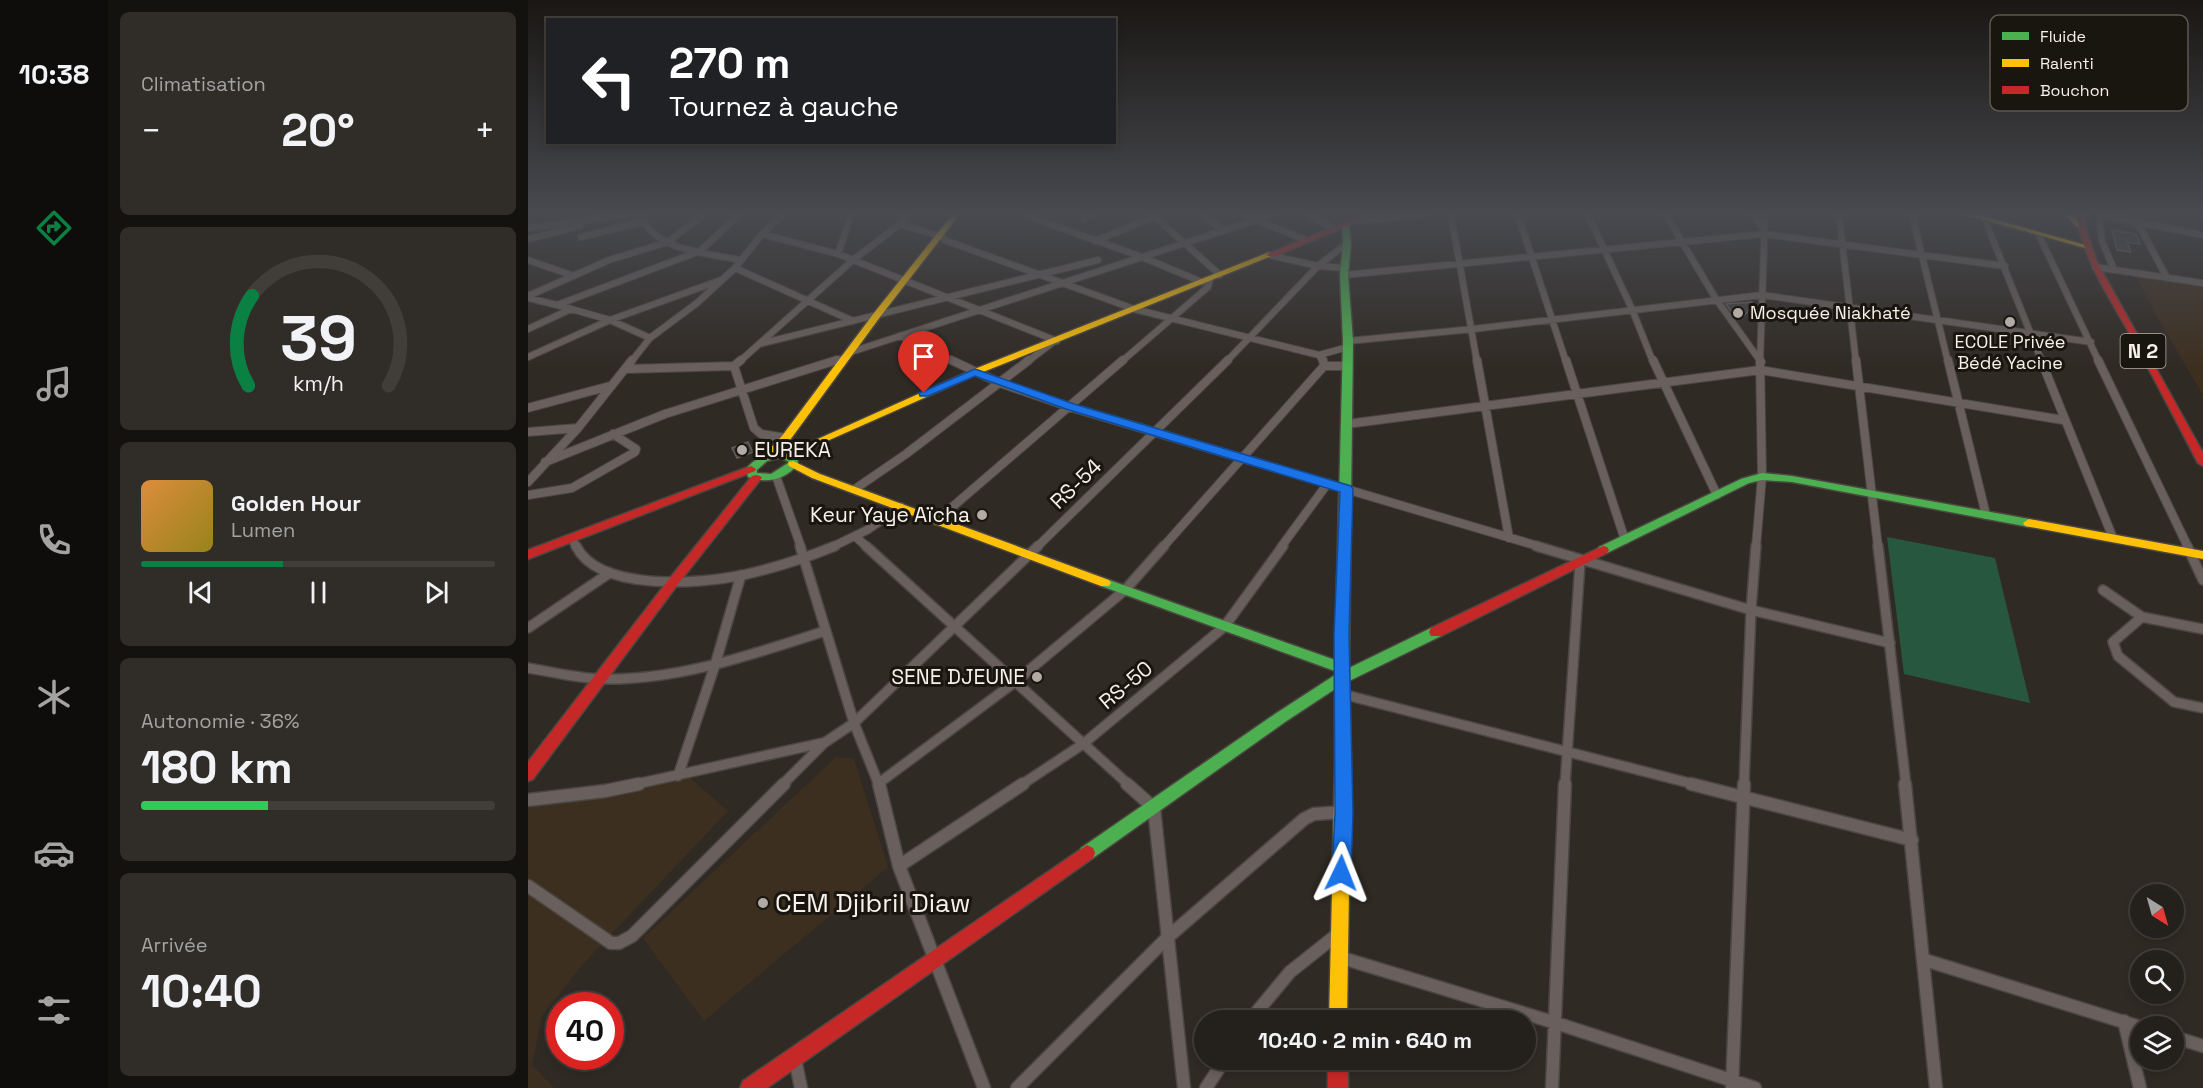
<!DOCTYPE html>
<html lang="fr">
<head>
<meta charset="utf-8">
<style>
  :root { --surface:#24201b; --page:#302d28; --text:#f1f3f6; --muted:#a3a3a3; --line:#413e3a; --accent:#0b8043 }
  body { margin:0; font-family:"Space Grotesk",sans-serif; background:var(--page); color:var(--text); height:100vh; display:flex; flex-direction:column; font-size:22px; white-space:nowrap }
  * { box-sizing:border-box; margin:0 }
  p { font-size:20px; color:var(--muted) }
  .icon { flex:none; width:33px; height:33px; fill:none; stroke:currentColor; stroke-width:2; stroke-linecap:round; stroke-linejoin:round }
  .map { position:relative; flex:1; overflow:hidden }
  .sheet { display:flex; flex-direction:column; gap:12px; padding:12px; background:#14120f; width:420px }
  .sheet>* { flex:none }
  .hud { position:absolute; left:18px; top:18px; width:570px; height:126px; border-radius:0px; box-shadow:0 3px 9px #0003,0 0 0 2px var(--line); background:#202124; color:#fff; overflow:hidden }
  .needle { width:39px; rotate:143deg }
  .buttons { position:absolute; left:1602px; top:884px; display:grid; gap:12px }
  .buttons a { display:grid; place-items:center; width:54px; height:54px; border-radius:50%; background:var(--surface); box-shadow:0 3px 9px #0003,0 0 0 2px var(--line); font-size:30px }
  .speed { position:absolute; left:18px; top:992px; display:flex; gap:12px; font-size:30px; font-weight:700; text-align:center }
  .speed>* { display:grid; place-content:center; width:78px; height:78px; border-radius:50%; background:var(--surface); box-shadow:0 3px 9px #0003,0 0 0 2px var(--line); line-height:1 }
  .speed .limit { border:9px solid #d22; background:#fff; color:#111 }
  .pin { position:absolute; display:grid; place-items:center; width:51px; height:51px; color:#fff; margin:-62px -26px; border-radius:50% 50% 50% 0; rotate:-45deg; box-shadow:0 0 6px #0007 }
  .pin .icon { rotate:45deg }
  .me { position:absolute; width:66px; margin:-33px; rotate:2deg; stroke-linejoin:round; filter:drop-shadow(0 0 4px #0008) }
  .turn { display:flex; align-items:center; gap:21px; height:126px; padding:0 24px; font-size:27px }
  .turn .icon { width:78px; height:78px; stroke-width:2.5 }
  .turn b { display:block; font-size:42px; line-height:51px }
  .big { font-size:45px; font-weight:700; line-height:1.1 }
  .sheet .card { flex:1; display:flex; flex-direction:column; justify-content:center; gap:9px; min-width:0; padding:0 21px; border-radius:9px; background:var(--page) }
  .sheet .dial { align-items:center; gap:0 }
  .dial svg { height:156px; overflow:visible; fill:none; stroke:var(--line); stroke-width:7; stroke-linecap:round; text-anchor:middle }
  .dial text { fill:var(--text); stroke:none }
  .song { display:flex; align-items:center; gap:18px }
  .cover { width:72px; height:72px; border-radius:9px; background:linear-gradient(135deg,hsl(30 70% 55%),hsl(50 70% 35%)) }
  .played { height:6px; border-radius:3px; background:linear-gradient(90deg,var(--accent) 40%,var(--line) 40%) }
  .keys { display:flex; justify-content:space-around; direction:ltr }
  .heat { display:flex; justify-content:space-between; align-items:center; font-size:33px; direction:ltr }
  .charge { height:9px; border-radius:4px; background:linear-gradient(90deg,#34c759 36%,var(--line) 0) }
  .trip { position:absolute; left:666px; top:1010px; width:342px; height:60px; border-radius:30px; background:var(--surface); box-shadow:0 3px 9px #0003,0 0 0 2px var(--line); font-weight:700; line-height:60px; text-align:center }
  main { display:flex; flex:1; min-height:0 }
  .menu { display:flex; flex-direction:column; width:108px; justify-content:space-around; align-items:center; background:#0e0d0b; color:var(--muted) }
  .menu .icon { width:42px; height:42px }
  .menu .on { color:var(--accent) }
  .menu b { font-size:27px; color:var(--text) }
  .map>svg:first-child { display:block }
</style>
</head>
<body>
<main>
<nav class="menu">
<b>10:38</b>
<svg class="icon on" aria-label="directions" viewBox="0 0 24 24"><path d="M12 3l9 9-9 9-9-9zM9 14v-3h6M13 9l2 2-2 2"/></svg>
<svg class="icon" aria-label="music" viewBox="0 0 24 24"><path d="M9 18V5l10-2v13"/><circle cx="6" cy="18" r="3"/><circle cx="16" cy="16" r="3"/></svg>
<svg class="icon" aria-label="phone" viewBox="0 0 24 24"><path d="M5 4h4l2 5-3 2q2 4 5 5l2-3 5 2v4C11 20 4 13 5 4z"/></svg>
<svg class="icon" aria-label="climate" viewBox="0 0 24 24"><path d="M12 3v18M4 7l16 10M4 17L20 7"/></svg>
<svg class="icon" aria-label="car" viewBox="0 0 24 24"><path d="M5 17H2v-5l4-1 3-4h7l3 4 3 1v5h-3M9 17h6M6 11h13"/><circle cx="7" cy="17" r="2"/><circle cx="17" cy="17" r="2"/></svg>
<svg class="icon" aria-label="filters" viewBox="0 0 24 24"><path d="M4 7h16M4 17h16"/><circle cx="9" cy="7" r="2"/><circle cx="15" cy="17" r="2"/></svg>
</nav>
<section class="sheet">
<div class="card"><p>Climatisation</p>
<div class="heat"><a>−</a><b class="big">20°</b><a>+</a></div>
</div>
<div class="card dial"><svg viewBox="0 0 100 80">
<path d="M14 69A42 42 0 1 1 86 69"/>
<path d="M14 69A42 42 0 0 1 16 23" stroke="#0b8043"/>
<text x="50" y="56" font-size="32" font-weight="700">39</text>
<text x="50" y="72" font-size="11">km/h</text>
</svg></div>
<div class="card">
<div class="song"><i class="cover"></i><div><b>Golden Hour</b><p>Lumen</p></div></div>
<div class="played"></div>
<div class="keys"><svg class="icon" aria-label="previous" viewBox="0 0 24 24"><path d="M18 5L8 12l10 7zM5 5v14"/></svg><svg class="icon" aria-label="pause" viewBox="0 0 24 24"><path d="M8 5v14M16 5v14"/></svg><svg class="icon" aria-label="next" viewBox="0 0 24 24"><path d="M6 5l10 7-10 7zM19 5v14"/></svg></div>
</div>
<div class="card"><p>Autonomie · 36%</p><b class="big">180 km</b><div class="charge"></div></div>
<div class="card"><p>Arrivée</p><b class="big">10:40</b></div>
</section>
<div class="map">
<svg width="1675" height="1088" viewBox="0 0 1675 1088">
  <rect width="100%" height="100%" fill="#302a24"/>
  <path fill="#3d2f20" d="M1607,275L1675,285V395L1630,319Z
    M308,757L326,759L360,867L176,1021L115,938Z
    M160,776L200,811L56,963L14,1016L4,1065L26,1088H0V808L90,792Z"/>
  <path fill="#28573f" d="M1359,537L1467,558L1502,703L1376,674Z"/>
  <path fill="#433f40" stroke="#625e5e" stroke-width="1.5" d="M1584,230L1608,234L1612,244L1599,242L1603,252L1589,250Z
    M1224,302L1223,308L1214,318H1208L1198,304Z
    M220,442L225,452L209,458L204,448Z"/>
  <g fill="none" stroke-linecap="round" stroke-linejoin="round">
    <defs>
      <path id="street-far3" d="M113,215C126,251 179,253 212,260
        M254,215L234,234L207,268L325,321
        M323,215L310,254L529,341
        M497,215L614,257L674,282
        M625,215L692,275
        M675,215L696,231
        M716,215L778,240
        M780,215L806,229
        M923,215L949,362
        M990,215L1038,362
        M1060,215L1104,309L1125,362
        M1138,215L1188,299L1233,362
        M1225,215L1236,229
        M1311,215L1328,362
        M1384,215L1420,362
        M1455,215L1514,362
        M1571,215L1574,241L1586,270
        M1573,215L1675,235
        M556,219L565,215
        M829,221L896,215
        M1605,222L1613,229L1639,278
        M372,224L411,236L419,241L606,309L791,355L795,362
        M0,228L96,215
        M234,234L310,254
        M1511,235L1571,362
        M53,237L114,222
        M0,239L52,226
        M567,241L626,217
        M741,255L790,266L817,268
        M0,260L46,276
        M1567,267L1675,283
        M816,275L1236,234L1477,266
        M193,280L82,320L29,305L172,251L211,215
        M0,296L81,260L140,242L174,215
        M0,298L29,305
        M0,329L43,309
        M372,336L426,362
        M820,341L945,329L1234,295L1563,342
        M231,344L570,260
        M323,352L743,215
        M791,355L820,347
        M0,357L82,320L122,338
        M103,362L122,338L169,303L207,268
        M211,362L325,260L372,224L378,215
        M304,362L319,357
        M499,362L525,342
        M593,362L680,287L682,279
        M698,362L790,266L819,243
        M1232,362L1237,215"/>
      <path id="street-far2" d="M423,360L472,383L542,407L1013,547
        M795,360L796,366H820
        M949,360L981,538
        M1038,360L1097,540
        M1125,360L1189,495
        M1232,360L1233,362
        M1328,360L1350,547
        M1420,360L1458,515
        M1513,360L1585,538
        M1570,360L1660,547
        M206,366L226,428L233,434L258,438
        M98,369L206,366L213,360
        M0,408L82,386
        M819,424L1232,370L1535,420
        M0,432L50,428
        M17,462L137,414L309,360
        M248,476L273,547
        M0,482L50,428L104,360
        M327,489L378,454L501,360
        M0,495L44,488L107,452L108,449L85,434
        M408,521L595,360
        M328,537L339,547
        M44,538L48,547
        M304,547L339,530L373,507
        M509,547L700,360
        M635,547L796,366
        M753,547L800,483
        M1228,547L1234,476L1232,360"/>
      <path id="street-far1" d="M48,546C71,592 172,584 215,575C246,568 278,558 307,546
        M272,546L326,723L351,785
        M338,546L601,785
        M1008,546L1223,610L1362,643
        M1350,546L1378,785
        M1659,546L1675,580
        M1575,590L1614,617L1675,629
        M1614,617L1585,642L1590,656L1646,702L1675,708
        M0,628L80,574
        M0,668C24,672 48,678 73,679C150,681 225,654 297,631
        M814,694L1169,785
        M150,776L187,665L213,575
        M351,783L487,682L597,590L636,546
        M104,785L294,743
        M254,785L296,743L326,723L510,546
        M493,785L555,744L696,627L755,546
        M1037,785L1052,563
        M1216,785L1223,610L1228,546"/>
      <path id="street" d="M351,784L371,866L456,1088
        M599,784L626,808L656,1088
        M1163,784L1384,840
        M1377,784L1408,1088
        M0,800L77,791L111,784
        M371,866L495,784
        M0,886L83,943H91L104,936L256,784
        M811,957L1028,1023L1227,1088
        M1397,960L1612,1027
        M722,1020L762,972L811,933
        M1596,1021L1612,1088
        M1646,1037L1675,1046
        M267,1059L273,1088
        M489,1088L640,937L776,819L786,814L816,812
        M678,1088L697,1059
        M1024,1088L1037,784
        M1204,1088L1216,784"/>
      <path id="fast" d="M814,223L821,225L823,243L820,275L825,341L821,668L903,628H913L915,632L913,636L821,681L823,763L820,768L815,769L810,768L807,763V689L757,722L565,858L559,861L553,858L551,853L553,848L747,714L807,675V671L573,586L571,583L573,580H581L807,660L815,341L812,275L815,243Z
        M251,452L269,457L270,464C257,480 239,484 220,477L218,469C227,458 237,455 251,452ZM251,458L260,461V463L243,474L229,473V470L239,461Z
        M1234,473L1264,476L1501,519L1507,523L1501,527L1264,482L1234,480L1221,483L1079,553H1071L1069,550L1071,547L1213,479Z"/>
      <path id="slow" d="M424,215H431L352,317L262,440L244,459H236L235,457L236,455L254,436L346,313Z
        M1438,215H1451L1561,246L1557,248Z
        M1537,215H1545L1556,225L1549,227Z
        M739,253L746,255L450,374L263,457L259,458L254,455L444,370Z
        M265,461L292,474L581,580L583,583L581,586H573L284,478L261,466L260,464L261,462Z
        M1501,519L1675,551V559L1497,526L1495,523Z
        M815,757L820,758L823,763L819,1020H801L807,763L810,758Z"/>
      <path id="jam" d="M834,215H845L745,257L738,255Z
        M1548,215H1556L1559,232L1569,262L1675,453V466L1670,463C1648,421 1626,378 1603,336C1581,297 1556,261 1548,215Z
        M223,466L228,469L227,471L0,559V550Z
        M228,475L232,476L234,478L232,480L150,584L5,779L0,781V762L142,578L224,476Z
        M1075,546L1079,547L1081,550L1079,553L913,636H903L901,632L903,628Z
        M559,845L565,848L567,853L565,858L239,1088H212L215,1081Z
        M800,1059H820V1088H800Z"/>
    </defs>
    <use href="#street-far3" stroke="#4b4641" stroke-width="8"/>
    <use href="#street-far2" stroke="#4b4641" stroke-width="10"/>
    <use href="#street-far1" stroke="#4b4641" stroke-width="12"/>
    <use href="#street" stroke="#4b4641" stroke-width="15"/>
    <use href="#fast" stroke="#4b4641" stroke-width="3"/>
    <use href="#slow" stroke="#4b4641" stroke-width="3"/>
    <use href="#jam" stroke="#4b4641" stroke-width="3"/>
    <use href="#street-far3" stroke="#69605d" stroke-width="6"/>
    <use href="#street-far2" stroke="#69605d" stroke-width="8"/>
    <use href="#street-far1" stroke="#69605d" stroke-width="9"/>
    <use href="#street" stroke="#69605d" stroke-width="12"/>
    <use href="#fast" fill="#4caf50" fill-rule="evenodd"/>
    <use href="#slow" fill="#ffc107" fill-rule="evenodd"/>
    <use href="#jam" fill="#c62828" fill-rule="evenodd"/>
  </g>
  <linearGradient id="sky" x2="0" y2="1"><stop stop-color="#1a1714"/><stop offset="0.58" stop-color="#484a50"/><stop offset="1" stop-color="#484a50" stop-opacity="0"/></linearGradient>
  <rect width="1675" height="368" fill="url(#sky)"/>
  <path fill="#1a73e8" stroke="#114b97" stroke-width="1.5" d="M447,369L546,404L823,486L825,489L821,634L825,813L823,873L820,879L813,882L807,879L804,873L807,813L806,634L812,492L538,409L447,376L400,396H392L391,393Z"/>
  <g fill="#b2aba5" stroke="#19150f" stroke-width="2">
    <circle cx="1210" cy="313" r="6"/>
    <circle cx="1482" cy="322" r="6"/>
    <circle cx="214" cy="450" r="6"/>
    <circle cx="454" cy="515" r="6"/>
    <circle cx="509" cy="677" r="6"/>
    <circle cx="235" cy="903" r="6"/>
  </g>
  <g text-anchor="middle" stroke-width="6" stroke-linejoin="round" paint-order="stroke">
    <g font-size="18" fill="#f8f1ea" stroke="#19150f" text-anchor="start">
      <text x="1222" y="319">Mosquée Niakhaté</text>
      <text x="1482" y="348" text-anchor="middle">ECOLE Privée<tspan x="1482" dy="21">Bédé Yacine</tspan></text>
    </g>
    <rect fill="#19150f" stroke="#b5afa8" stroke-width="1.5" x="1592.5" y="334" width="45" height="34" rx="4.5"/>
    <g font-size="20" font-weight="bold" fill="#f8f1ea">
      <text x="1615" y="358">N 2</text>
    </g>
    <g font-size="21" fill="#f8f1ea" stroke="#19150f" text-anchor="end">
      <text x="226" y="457" text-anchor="start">EUREKA</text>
      <text x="442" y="522">Keur Yaye Aïcha</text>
      <text x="497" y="684">SENE DJEUNE</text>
    </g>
    <g font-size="21" fill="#f8f1ea" stroke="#19150f">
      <text transform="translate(548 484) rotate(-44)" y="7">RS-54</text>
      <text transform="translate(598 685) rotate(-40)" y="7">RS-50</text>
    </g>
    <g font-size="26" fill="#f8f1ea" stroke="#19150f" text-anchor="start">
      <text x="247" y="912">CEM Djibril Diaw</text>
    </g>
  </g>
  <rect x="1462" y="15" width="198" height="96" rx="9" fill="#19150f" stroke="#5c5751" stroke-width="1.5"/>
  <rect x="1474" y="32" width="27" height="8" fill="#4caf50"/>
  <rect x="1474" y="59" width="27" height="8" fill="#ffc107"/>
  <rect x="1474" y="86" width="27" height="8" fill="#c62828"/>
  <g font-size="16" fill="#f8f1ea">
    <text x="1512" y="42">Fluide</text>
    <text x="1512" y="69">Ralenti</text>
    <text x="1512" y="96">Bouchon</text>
  </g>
</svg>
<div class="buttons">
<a><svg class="needle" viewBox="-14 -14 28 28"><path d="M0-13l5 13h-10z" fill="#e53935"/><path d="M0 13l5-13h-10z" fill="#a3a3a3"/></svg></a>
<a><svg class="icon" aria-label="search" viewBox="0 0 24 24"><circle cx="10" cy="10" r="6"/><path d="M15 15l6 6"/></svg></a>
<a><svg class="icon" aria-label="layers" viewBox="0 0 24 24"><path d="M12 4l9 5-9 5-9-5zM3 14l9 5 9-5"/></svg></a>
</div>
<div class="speed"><div class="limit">40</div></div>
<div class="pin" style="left:396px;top:393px;background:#d93025"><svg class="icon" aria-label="arrive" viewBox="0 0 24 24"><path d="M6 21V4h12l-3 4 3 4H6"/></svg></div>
<svg class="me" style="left:813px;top:873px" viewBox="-20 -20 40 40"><path d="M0-17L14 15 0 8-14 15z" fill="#1a73e8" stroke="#fff" stroke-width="4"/></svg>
<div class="trip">10:40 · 2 min · 640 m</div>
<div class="hud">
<div class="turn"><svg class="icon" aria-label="left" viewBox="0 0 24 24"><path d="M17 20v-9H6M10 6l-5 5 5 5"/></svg><div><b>270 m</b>Tournez à gauche</div></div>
</div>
</div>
</main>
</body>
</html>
